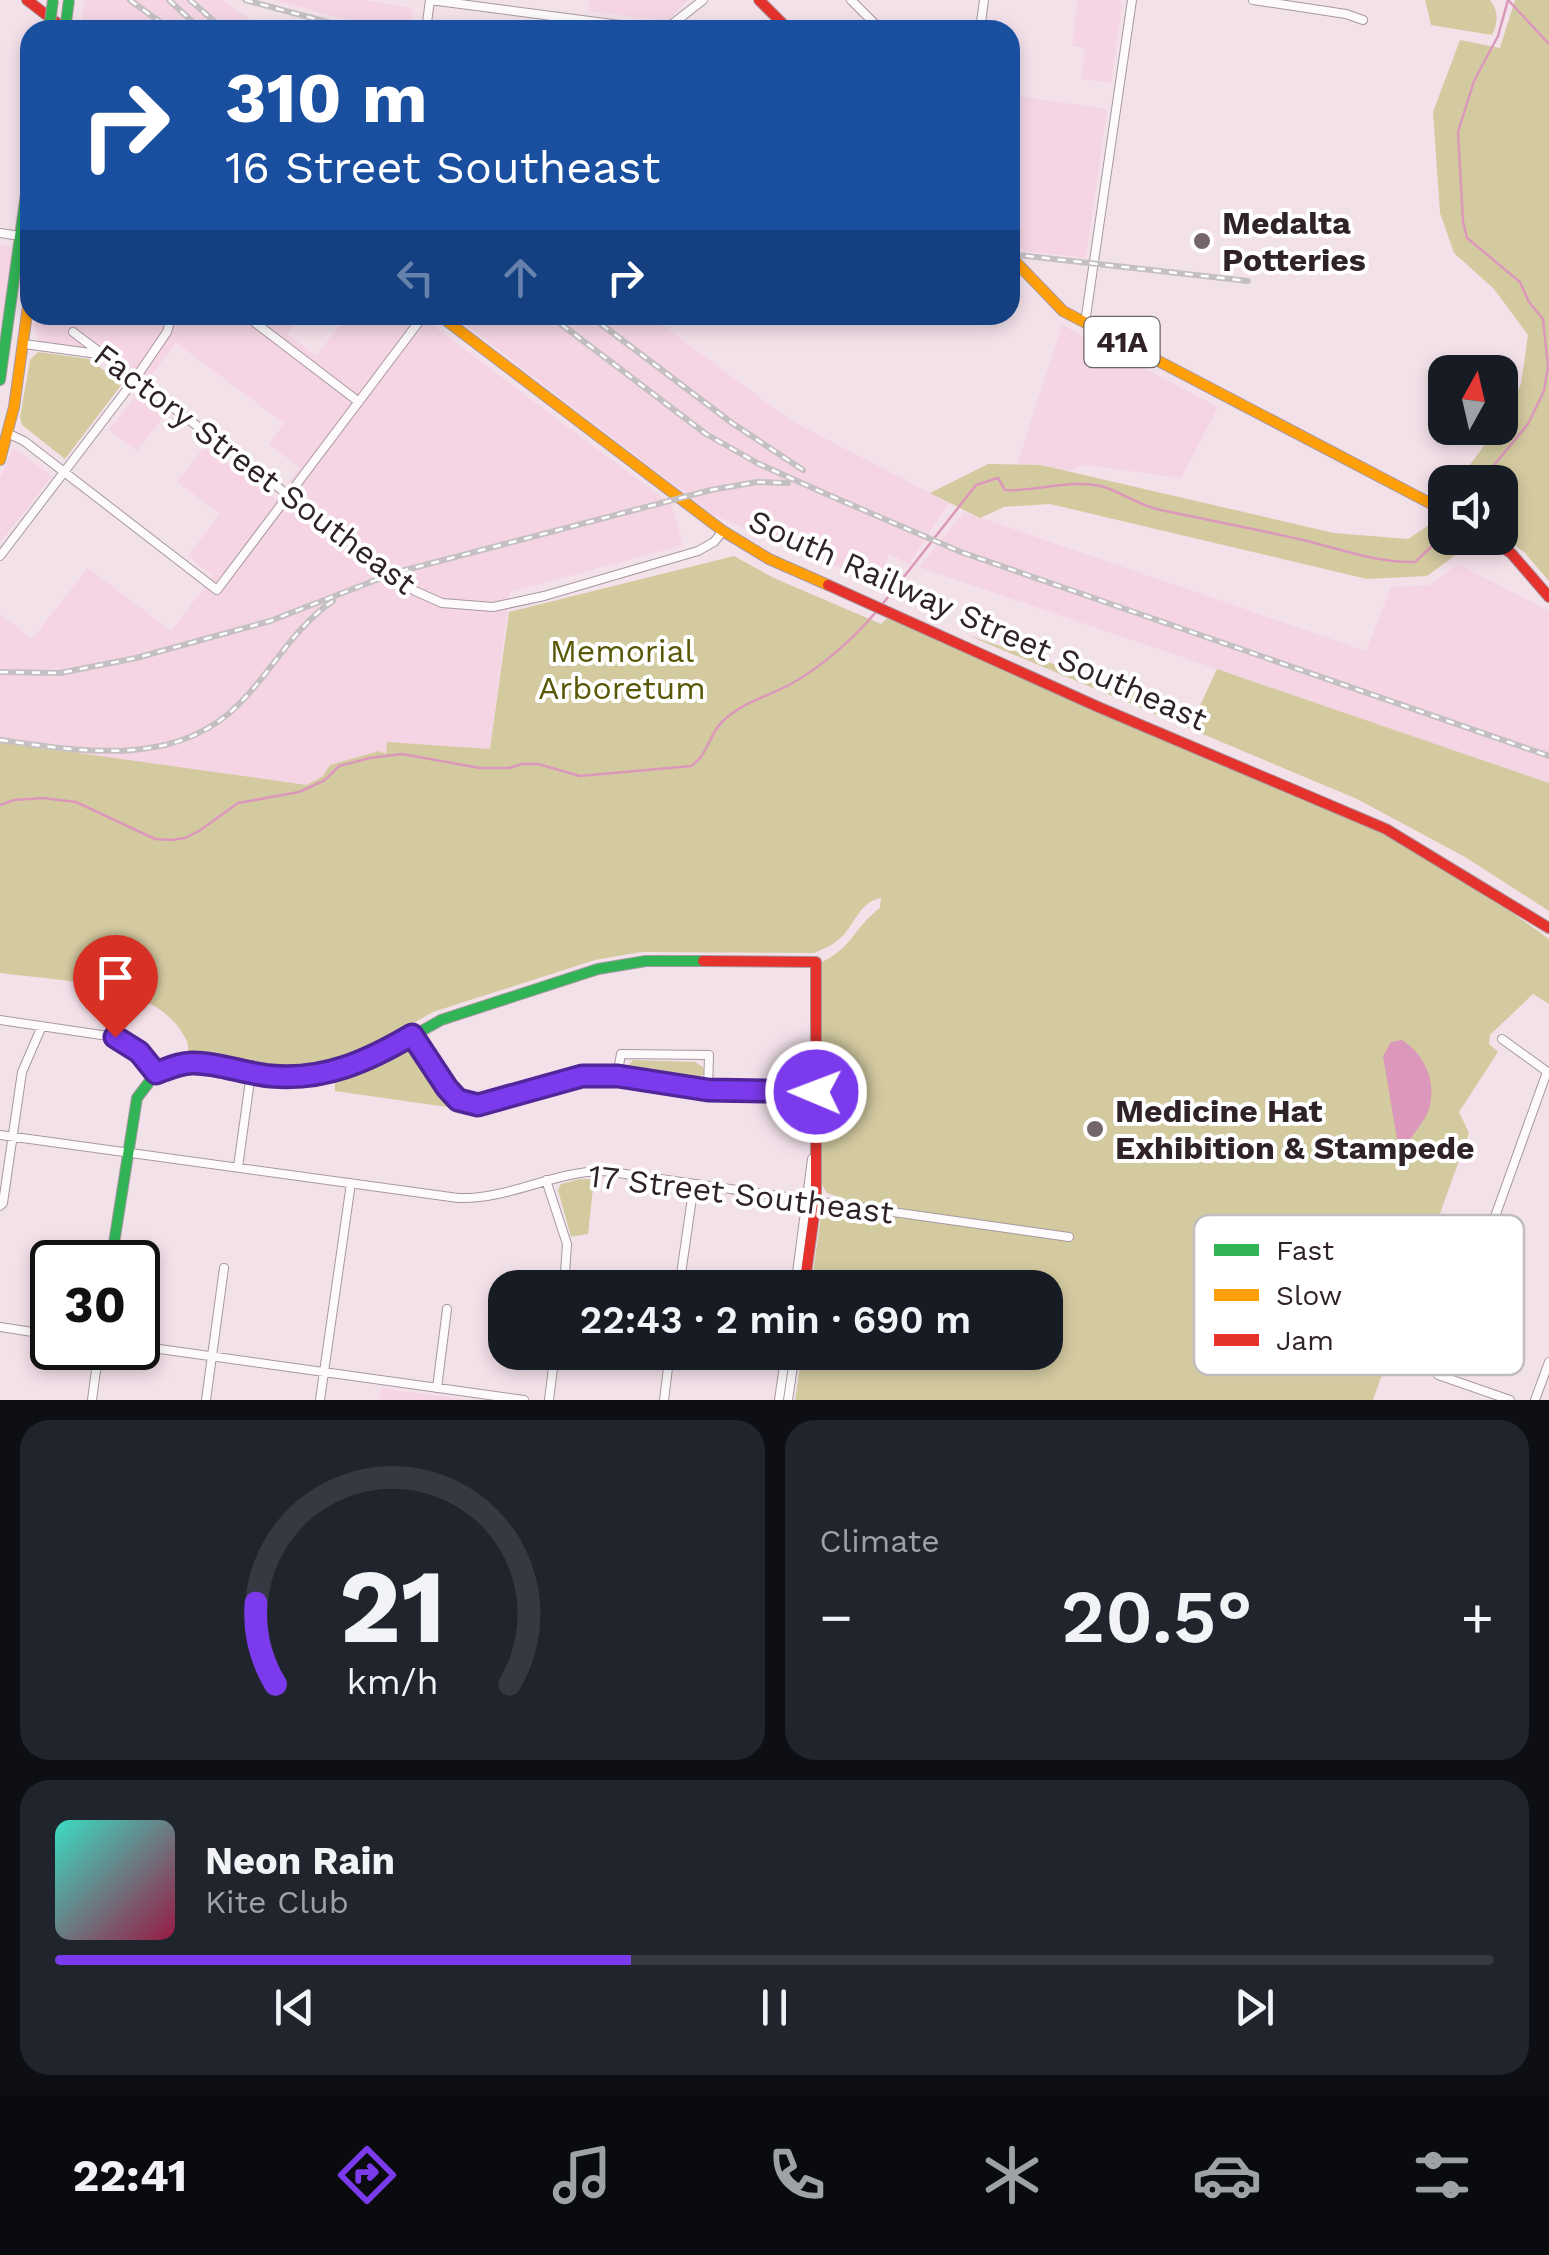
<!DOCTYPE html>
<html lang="en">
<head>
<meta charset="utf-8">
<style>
  :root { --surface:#171b24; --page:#20242c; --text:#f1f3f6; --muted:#9ea1a6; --line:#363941; --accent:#7c3aed }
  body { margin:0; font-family:"Work Sans",sans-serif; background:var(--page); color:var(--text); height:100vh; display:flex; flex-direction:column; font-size:38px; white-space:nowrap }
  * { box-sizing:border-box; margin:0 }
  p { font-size:32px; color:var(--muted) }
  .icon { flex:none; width:55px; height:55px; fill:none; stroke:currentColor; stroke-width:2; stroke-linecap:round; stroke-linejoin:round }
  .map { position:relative; height:1400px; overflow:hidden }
  .side { display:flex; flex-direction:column; gap:20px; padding:20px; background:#0d0f14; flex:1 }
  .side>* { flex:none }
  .banner { position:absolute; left:20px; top:20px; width:1000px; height:305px; border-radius:30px; box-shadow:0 5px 15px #0003; background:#1a4fa0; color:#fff; overflow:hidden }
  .needle { width:65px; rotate:8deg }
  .fabs { position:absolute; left:1428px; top:355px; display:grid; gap:20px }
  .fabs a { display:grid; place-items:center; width:90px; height:90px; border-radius:20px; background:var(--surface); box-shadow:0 5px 15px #0003; font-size:50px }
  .speed { position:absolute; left:30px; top:1240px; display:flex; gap:20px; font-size:50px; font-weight:700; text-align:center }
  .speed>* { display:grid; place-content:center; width:130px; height:130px; border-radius:50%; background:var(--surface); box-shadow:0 5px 15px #0003; line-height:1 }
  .speed .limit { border:5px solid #111; border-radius:15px; background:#fff; color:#111 }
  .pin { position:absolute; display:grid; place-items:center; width:85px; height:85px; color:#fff; margin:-102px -42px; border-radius:50% 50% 50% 0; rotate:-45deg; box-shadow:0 0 10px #0007 }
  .pin .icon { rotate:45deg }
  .me { position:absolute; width:110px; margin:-55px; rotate:271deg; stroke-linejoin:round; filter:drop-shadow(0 0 8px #0008) }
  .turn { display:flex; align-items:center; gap:35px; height:210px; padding:0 40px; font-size:45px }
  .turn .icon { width:130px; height:130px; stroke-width:2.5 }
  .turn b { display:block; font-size:70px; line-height:85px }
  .lanes { display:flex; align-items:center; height:95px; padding:0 40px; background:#0003; justify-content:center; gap:50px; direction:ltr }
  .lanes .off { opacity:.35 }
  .big { font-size:75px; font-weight:600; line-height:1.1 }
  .side .widget { flex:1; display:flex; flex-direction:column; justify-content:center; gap:15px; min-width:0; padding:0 35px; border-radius:30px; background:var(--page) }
  .side .dial { align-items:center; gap:0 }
  .dial svg { height:260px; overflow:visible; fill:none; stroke:var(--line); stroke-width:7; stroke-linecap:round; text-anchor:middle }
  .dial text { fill:var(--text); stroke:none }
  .song { display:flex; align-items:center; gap:30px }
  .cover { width:120px; height:120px; border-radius:15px; background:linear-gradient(135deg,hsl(170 70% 55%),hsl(340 70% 35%)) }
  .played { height:10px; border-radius:5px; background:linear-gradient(90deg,var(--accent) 40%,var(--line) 40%) }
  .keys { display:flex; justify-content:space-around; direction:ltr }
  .heat { display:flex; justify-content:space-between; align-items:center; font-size:55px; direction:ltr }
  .side .tiles { flex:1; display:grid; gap:20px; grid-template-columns:1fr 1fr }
  .widget:last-child { grid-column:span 2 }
  .trip { position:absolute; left:488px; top:1270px; width:575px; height:100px; border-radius:30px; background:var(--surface); box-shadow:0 5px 15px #0003; font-weight:600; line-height:100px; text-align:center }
  .tab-bar { display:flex; height:160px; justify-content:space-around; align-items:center; background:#090b0e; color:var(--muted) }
  .tab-bar .icon { width:70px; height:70px }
  .tab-bar .on { color:var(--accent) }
  .tab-bar b { font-size:45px; color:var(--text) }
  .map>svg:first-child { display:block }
</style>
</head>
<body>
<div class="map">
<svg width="1549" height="1400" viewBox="0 0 1549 1400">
  <rect width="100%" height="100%" fill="#f3e1ea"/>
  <path fill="#f5d5e4" d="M85,0H223L263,30H80Z
    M274,0H365L413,8L410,30H385Z
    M590,0H688L667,21L588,11Z
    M1078,0H1118L1122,6L1111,83L1081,79L1085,48L1072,46Z
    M1010,95L1107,109L1086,258L1024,251L1010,236Z
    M0,245L14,247L0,335Z
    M36,315H302L287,334L316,356L343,321L336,315H419L672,505L683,545L510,592L490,749L388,743L386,754L323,776L307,785L0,743V614L32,639L88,568L171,631L213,576L188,556L220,514L177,482L205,446L276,499L300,468L269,444L284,423L176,343L147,381L109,353L40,342L34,328Z
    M453,315H649L790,420L949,503L909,564L889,554L877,583L713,515Z
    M1062,325L1218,407L1181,478L1085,465L1069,471L1041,465L1017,464Z
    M136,395L164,416L137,451L109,430Z
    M13,448L52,476L0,543V478Z
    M964,512L1366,651L1391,587L1430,585L1458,564L1549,611V783L919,567Z
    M381,1388L469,1400H379Z"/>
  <path fill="#d3caa0" d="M1425,0H1490C1499,11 1498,23 1492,35L1431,25Z
    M1515,0H1549V581L1524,552L1500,535V482H1457L1504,419L1521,384L1528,335L1494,289L1454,253L1440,213L1433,112L1460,40L1500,48Z
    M38,352L89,359L122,384L65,459L22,425L20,417L30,360Z
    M988,464L1041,465L1334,533L1408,539L1429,525L1445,500V538H1479L1427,576L1367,579L1050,504L1004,507L980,518L930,493Z
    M734,556L774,578L881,624L887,618L1383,834L1492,898L1549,939V1004L1533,994L1490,1035L1489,1044L1498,1052L1459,1112L1469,1133L1373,1400H795L802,1353L1045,1352V1288L811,1287L821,1216L832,1210H847L849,1200L827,1193L822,1185V962C852,948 856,925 880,908L881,898C858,902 855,927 838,940C832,946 822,949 814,953L641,952L595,960L433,1012L373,1046L330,1063L303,1067L274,1066L188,1052C189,1042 186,1039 181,1031C151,982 53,980 0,973V742L307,785L323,776L330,765L379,751L386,754L387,742L490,749L509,612Z
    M967,635L1197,712L1217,669L1549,783V911L1465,857L1357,799Z
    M406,1046L412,1049L454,1108L335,1091V1078L359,1072Z
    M633,1060L695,1062L703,1067L704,1073L695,1082L632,1073L627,1067Z
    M580,1179H594L588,1234L571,1237L558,1190L561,1184Z"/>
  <path fill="#dc98bb" d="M1402,1040C1423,1053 1436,1079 1430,1105C1428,1117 1416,1130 1409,1141L1397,1139L1383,1056L1391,1042Z"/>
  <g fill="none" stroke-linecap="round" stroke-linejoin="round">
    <path stroke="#dc98bb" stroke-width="2.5" d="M1509,1L1549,44
      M1480,482L1528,424L1544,391L1548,366L1543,319L1529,302L1520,282L1467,238L1463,222L1458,132L1474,81L1498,36L1508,0
      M881,606L976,485L998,478L1005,490C1038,492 1071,478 1104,487C1123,493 1140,506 1161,510C1208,520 1255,529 1303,540C1340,549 1377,563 1415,562L1445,534
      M0,805L14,800L43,798L76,802L155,839L171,840L185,838L199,831L238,803L299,792L325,780L339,766L370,758L402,754L480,768H509L522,764H538L580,776L691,766C708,755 708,736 722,722C742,702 767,697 791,684C822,666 853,639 876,612"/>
    <defs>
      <path id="street" d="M851,0L881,30
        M1253,0L1346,14L1363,20
        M426,30L430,0L658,30L671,25L703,0
        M980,30L984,0
        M0,233L20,236
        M245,315L359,402
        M1085,323L1132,0
        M73,332L415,591L442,603L493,607L544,596L698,551L714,542L723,531
        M24,344L98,354
        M7,433L24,441L217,590L424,315
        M0,556L135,379L167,332L172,315
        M0,1020L115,1037L139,1052L156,1073
        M412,1035L447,1088L458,1099L478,1105L582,1076H617L708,1090L815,1092
        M1502,1039L1549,1073
        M617,1076L621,1054L709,1055L708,1090
        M0,1135L458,1198C508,1200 554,1171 604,1171L1069,1237
        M238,1167L251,1073
        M546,1180L567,1244L564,1288
        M0,1206L3,1203L22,1072L42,1026
        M679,1288L694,1184
        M795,1288L812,1159
        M0,1327L52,1335
        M138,1346L524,1400
        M437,1388L447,1309
        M92,1400L99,1348
        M206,1400L224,1268
        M320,1400L351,1183
        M549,1400L555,1352
        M664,1400L670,1352
        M779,1400L786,1352
        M788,1400L795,1352
        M1510,1400L1438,1375L1547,1072
        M1535,1400L1549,1362"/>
      <path id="fast" d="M0,380L30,165
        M111,1262L137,1098L156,1073L192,1062L273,1077L332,1072L379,1055L441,1020L598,969L646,961H703"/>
      <path id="slow" d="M1010,256L1063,311L1445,511
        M439,315L723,531L769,559L828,585
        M0,460L14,407L30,292"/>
      <path id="jam" d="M27,0L66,30
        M759,0L789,30
        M1487,538L1511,553L1549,597
        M828,585L1096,706L1386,829L1549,928
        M703,961L816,962V1201L804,1288"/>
    </defs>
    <use href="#street" stroke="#a7989f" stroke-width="10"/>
    <use href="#fast" stroke="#a7989f" stroke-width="12"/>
    <use href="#slow" stroke="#a7989f" stroke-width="12"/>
    <use href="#jam" stroke="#a7989f" stroke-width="12"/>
    <use href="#street" stroke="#fdfafc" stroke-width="8"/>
    <use href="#fast" stroke="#30b455" stroke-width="10"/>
    <use href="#slow" stroke="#ff9f0a" stroke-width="10"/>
    <use href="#jam" stroke="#e5322d" stroke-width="10"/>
    <defs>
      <path id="rail" d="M130,0L171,30
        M169,0L198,27
        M190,0L224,30
        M245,0L357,30
        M1010,254L1248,281
        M549,315L706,434L759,464L824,493L961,552L1549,756
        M589,315L732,423L803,470
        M0,672L60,673L136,658L270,621L394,573L711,490L757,482L788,483
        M0,740C80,751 177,769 240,703C273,670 293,628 333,601"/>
    </defs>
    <use href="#rail" stroke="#c4c0c2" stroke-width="6"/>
    <use href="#rail" stroke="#fff" stroke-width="2.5" stroke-dasharray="8" stroke-linecap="butt"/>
    <defs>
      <path id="fast-bridge" d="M49,30L53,0
        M65,30L69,0"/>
    </defs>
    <use href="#fast-bridge" stroke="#a7989f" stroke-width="12" stroke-linecap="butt"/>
    <use href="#fast-bridge" stroke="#30b455" stroke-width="10"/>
  </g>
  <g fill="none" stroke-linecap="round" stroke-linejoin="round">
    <defs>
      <path id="route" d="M115,1037L139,1052L156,1073C167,1069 182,1062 194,1063C219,1063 246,1074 271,1076C324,1081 368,1061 412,1035L447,1088L458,1100L478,1105L582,1076H618L708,1090L816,1092"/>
    </defs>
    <use href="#route" stroke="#51269a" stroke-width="25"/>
    <use href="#route" stroke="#7c3aed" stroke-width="18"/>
  </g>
  <g fill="#74656c" stroke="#fff" stroke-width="4">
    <circle cx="1202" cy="241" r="10"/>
    <circle cx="1095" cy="1129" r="10"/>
  </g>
  <g text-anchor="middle" stroke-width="8" stroke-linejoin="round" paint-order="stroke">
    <rect fill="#fff" stroke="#6d6468" stroke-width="2.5" x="1084.5" y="317" width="75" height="50" rx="8"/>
    <g font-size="30" font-weight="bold" fill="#2f2228">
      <text x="1122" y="352">41A</text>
    </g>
    <g font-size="32" font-weight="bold" fill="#2f2228" stroke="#fff" text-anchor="start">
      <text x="1222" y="234">Medalta<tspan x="1222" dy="37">Potteries</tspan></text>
      <text x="1115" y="1122">Medicine Hat<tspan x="1115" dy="37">Exhibition &amp; Stampede</tspan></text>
    </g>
    <g font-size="32" fill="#2f2228" stroke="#fff">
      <text transform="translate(255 469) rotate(37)" y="11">Factory Street Southeast</text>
      <text transform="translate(978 620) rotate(24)" y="11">South Railway Street Southeast</text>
      <text transform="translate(741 1194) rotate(7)" y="11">17 Street Southeast</text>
    </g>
    <g font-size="32" fill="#595806" stroke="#fff">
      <text x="622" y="662">Memorial<tspan x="622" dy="37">Arboretum</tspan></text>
    </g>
  </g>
  <rect x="1194" y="1215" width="330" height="160" rx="15" fill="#fff" stroke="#c1bdbe" stroke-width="2.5"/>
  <rect x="1214" y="1244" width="45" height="12" fill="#30b455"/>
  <rect x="1214" y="1289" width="45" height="12" fill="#ff9f0a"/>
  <rect x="1214" y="1334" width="45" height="12" fill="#e5322d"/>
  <g font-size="28" fill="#2f2228">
    <text x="1276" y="1260">Fast</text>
    <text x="1276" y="1305">Slow</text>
    <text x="1276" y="1350">Jam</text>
  </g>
</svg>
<div class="fabs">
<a><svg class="needle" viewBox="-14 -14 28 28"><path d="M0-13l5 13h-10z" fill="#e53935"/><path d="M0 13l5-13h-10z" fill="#9ea1a6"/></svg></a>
<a><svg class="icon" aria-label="sound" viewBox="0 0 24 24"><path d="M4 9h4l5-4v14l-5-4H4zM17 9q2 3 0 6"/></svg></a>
</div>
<div class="speed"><div class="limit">30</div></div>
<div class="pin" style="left:115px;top:1037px;background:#d93025"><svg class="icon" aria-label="arrive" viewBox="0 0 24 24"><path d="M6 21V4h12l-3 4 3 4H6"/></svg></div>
<svg class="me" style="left:816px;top:1092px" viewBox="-20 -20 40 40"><circle r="17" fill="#7c3aed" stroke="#fff" stroke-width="3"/><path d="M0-11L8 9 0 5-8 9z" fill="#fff"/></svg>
<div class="trip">22:43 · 2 min · 690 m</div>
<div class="banner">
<div class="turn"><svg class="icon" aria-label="right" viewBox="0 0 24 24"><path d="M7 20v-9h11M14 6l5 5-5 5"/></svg><div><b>310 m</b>16 Street Southeast</div></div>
<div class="lanes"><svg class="icon off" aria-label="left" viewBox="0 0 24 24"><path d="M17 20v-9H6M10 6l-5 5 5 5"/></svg><svg class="icon off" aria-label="ahead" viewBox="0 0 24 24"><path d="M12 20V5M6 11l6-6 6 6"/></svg><svg class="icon" aria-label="right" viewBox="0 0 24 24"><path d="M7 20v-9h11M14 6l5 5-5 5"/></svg></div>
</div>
</div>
<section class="side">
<div class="tiles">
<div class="widget dial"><svg viewBox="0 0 100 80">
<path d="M14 69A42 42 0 1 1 86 69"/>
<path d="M14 69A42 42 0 0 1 8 44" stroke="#7c3aed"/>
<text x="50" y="56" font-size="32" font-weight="700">21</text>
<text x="50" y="72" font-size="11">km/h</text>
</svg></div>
<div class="widget"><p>Climate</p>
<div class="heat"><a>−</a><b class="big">20.5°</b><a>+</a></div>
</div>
<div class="widget">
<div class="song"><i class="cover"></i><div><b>Neon Rain</b><p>Kite Club</p></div></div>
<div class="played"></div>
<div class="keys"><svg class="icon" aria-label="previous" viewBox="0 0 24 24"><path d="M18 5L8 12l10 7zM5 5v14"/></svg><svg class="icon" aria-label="pause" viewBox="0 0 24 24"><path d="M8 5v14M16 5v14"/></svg><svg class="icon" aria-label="next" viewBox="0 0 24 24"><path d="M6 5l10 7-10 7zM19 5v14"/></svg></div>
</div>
</div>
</section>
<nav class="tab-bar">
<b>22:41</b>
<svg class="icon on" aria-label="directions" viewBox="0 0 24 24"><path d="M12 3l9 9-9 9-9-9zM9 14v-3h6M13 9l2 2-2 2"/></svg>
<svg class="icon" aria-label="music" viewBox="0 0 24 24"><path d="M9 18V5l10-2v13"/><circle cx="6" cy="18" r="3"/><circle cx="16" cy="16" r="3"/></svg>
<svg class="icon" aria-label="phone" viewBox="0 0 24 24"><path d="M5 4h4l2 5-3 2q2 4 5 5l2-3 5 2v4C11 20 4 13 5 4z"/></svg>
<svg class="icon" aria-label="climate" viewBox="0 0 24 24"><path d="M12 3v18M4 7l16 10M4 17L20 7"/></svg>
<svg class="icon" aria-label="car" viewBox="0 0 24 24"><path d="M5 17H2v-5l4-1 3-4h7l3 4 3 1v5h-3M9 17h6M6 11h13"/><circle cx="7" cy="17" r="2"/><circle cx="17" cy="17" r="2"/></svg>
<svg class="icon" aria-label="filters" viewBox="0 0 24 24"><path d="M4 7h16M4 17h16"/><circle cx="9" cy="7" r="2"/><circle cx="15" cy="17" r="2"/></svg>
</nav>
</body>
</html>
